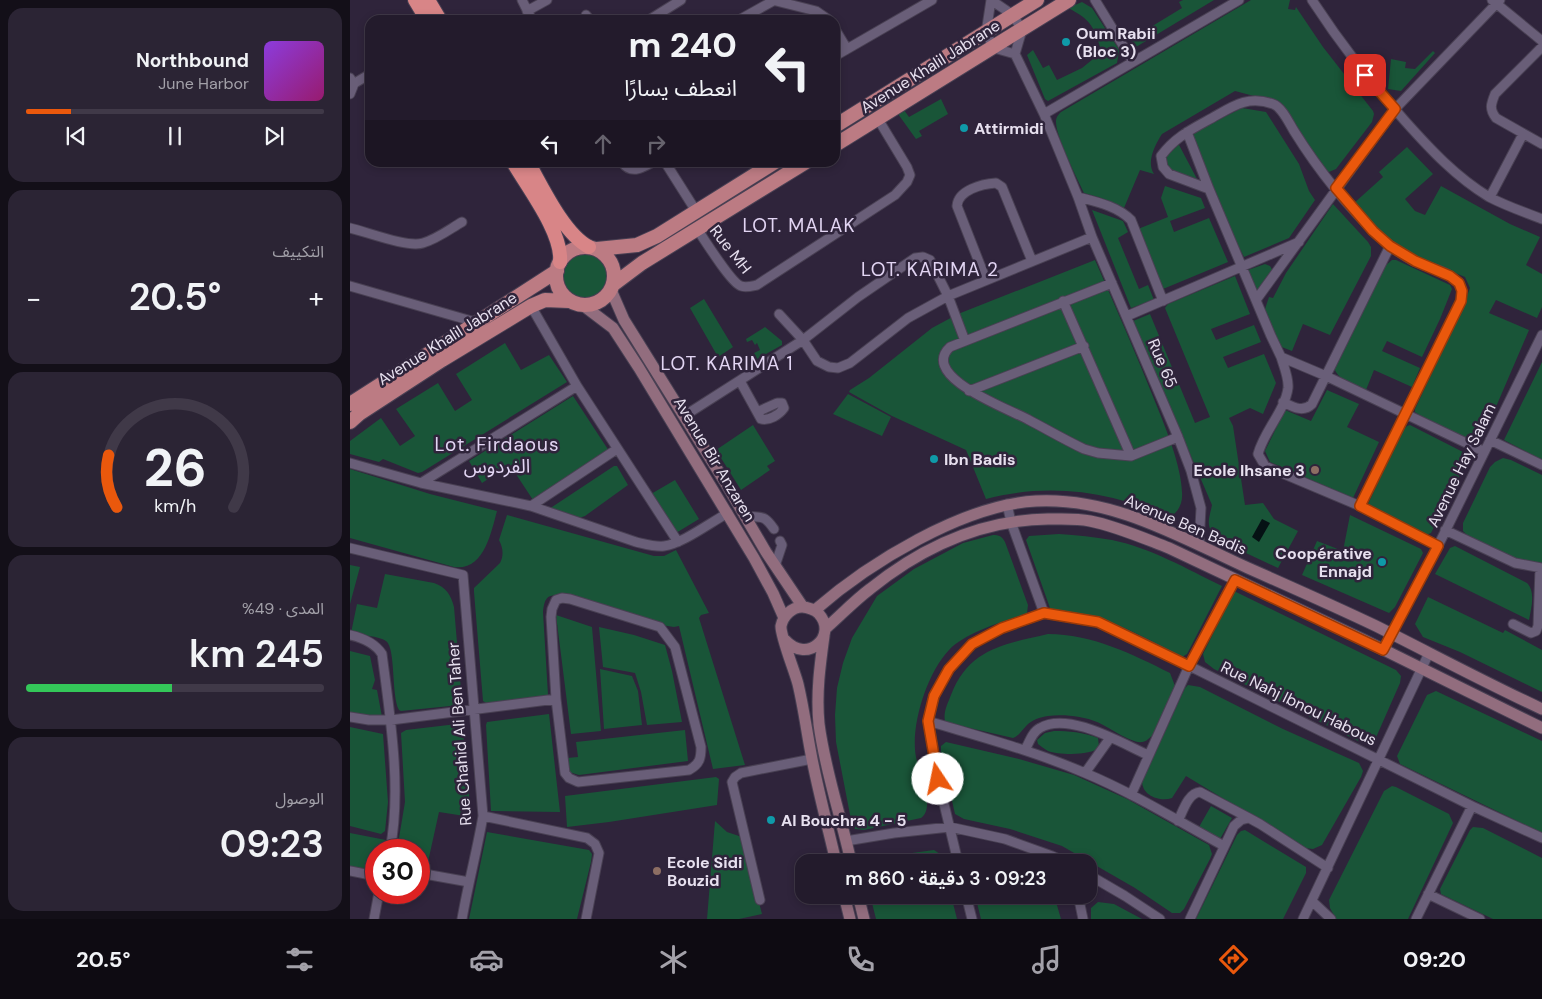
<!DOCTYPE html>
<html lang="ar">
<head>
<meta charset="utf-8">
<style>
  :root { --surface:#231b2c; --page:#2b2434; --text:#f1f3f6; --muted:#a3a1a9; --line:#403948; --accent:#ea580c }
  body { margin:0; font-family:"DM Sans","Noto Sans Arabic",sans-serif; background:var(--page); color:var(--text); direction:rtl; height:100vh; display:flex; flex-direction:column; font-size:19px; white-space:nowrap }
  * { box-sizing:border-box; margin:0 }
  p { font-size:16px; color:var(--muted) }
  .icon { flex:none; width:28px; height:28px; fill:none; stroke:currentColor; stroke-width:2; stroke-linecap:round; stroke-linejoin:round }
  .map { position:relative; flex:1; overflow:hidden; direction:ltr }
  .side { display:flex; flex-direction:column; gap:8px; padding:8px; background:#130f18; width:350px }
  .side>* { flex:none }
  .guide { position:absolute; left:15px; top:15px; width:475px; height:152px; border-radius:15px; box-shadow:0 2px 8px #0003,0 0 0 1px var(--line); direction:rtl; background:#231b2c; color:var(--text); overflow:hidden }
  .speed { position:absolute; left:15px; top:839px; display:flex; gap:10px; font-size:25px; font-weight:700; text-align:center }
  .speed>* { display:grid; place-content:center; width:65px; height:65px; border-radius:50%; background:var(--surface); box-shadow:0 2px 8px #0003,0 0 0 1px var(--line); line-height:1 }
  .speed .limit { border:8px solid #d22; background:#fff; color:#111 }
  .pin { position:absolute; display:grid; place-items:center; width:42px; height:42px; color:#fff; margin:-21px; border-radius:10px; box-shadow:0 2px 8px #0006 }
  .me { position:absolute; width:55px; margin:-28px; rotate:349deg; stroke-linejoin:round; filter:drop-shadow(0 0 4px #0008) }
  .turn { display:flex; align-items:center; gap:18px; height:105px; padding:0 20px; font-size:22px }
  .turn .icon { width:65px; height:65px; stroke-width:2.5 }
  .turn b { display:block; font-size:35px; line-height:42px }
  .lanes { display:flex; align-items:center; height:48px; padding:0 20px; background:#0003; justify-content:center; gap:25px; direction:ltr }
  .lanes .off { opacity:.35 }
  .big { font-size:38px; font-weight:600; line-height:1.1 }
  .side .card { flex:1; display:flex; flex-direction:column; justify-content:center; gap:8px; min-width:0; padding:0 18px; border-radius:15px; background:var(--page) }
  .side .dial { align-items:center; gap:0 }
  .dial svg { height:130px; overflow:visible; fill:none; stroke:var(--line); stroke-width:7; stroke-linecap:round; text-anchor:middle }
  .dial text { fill:var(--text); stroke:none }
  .song { display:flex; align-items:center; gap:15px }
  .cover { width:60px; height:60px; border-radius:8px; background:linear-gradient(135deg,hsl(270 70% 55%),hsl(320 70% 35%)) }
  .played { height:5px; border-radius:2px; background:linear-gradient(90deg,var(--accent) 15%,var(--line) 15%) }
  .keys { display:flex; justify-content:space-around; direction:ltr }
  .heat { display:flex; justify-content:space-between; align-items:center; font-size:28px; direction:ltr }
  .charge { height:8px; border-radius:4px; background:linear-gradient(90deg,#34c759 49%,var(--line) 0) }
  .trip { position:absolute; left:445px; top:854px; width:302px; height:50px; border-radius:15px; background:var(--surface); box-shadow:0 2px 8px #0003,0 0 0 1px var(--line); font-weight:600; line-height:50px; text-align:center; direction:rtl }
  .menu { display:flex; height:80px; justify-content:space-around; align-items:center; background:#0e0b12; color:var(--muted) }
  .menu .icon { width:35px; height:35px }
  .menu .current { color:var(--accent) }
  .menu b { font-size:22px; color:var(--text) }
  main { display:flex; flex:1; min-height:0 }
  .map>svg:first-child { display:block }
</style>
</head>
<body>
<main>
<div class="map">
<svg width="1192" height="919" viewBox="0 0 1192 919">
  <rect width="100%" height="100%" fill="#2f243b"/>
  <path fill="#195538" d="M833,0H864L786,47L781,39L832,8L829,2Z
    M901,0H940L938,9L945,10L946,7L973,47L1023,111L1024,114L1022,122L986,169L979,172L977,171L919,100L885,91L812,134C805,145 796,162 804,174L790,170L774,208L751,198L734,193C727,178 706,137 706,122C706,117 708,115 711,112Z
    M732,2L742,8L768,48L769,51L767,63L698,101L695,99L677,55L683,50L693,68L699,65L707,80L732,68L748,55L745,50L750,47C744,25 738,18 718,8Z
    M1083,51L1085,53L1051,91L1038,89L1041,59L1056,62L1055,68L1065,69Z
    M591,99L598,114L569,131L572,136L566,139L548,114L554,110L559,117Z
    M892,108L916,112L949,164L959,191L965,200L939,238L894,257L878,225L841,134Z
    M828,143L847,179L844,180C830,174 817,174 815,156Z
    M1057,147L1083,174L1055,199L1065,211L1075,215L1091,186L1160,224L1190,237L1176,265L1192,274V307L1187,318L1146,300L1139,313L1179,330L1133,437L1127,443L1071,416L1065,412V409L1114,304L1120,288L1115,277L1064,256L1042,244L1003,204L1033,177L1029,172Z
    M815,186L851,198L855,208L820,221L824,232L859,218L878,262L813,289L788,229L818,217L811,198Z
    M983,204L1018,242L1021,247V256L980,335L953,324L942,351L929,346L914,312L919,297L923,298L936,273Z
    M742,210L773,221L778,232L768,238L789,289L798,285L804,300L781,308Z
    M211 277a24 24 0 1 1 48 0a24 24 0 1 1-48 0Z
    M745,260C766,308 787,356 806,404C816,429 831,465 832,492C833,502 829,513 819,517C800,511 782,503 763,498C720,488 679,488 636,499L616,450L542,416L499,392L500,390L519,378L582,328L608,314Z
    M1042,260H1046L1100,285L1102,289L1090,319L1072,357L1037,341L1032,351L1070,368L1062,387L1024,370L1016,390C1004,385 989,381 984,368L1035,266Z
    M915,264L920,266L923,271L906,293L898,270Z
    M885,276L900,314L861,329L866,340L904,325L911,342L873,357L878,368L914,354L926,383L913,414L900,408L879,418L883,426L895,505L913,503L924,519L948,531L928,568L866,539C855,524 859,520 862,505L783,321L800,314L845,423L860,417L815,308L818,304Z
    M354,299L383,347L368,357L340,308Z
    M415,327L432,341V345L407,359L404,353L410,350L407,343L405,345L402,340L397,342L396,339Z
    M155,343L171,370L199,355L217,382L72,472L68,473L33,459L29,462L0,454V441L31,418L50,446L65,436L46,409L88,383L105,411L122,400L106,374Z
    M1192,362V460L1154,440Z
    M977,390L1009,404L997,427L1029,442L1003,498L920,462L915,451L935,410L961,421Z
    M498,394L541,417L532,436L483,414Z
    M223,396L259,451L183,500L160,465L132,483L119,461Z
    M403,425L425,461L417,466L420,470L391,490L366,450Z
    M1060,425L1113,452L1116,455L1117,461L1081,533L1074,536L1017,506L1052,431L1057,426Z
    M1153,458L1161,460L1192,475V563L1163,559L1120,538L1113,531V523L1140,467L1145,462Z
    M264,466H267L278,485L235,516L229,518L199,509Z
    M0,469L80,494L147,511C141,533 134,571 104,567L0,538Z
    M325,480L349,519L326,533L301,494Z
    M157,515L304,556H314L326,550L359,613L351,615L349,618L395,765L363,769L329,626L324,627L311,625L217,596C199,594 195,594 193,612L198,695L195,697L138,704L133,701L124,592V588L150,563C154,555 153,548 149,540Z
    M1000,515L1071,549L1073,553L1045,607L1039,613L952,575L967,541L993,551Z
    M709,534C727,535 744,537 762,540C801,548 837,569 872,586L837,654L832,657C803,642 773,625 742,616C728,612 714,614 700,608L676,540L679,536Z
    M643,535C649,535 652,536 655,542L678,605L677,613C653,622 616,632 599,650C577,673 560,726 566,757C569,772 586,808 571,818L514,830L505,829L502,825L486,742L485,715L487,688L493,663L502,638L527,596L564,569L613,543Z
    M1105,546L1177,583C1186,592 1181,609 1179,620L1085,574L1100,548Z
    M0,565L10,567L0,604Z
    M35,574L84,583C96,587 101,595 104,607L112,702L110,705L51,711L49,710C41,696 46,648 36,641C29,636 10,635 1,633L7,604L27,608Z
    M884,591L1046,670L1051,676L1050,683L1024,742L1019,744L1012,743L864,669L855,662L853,654Z
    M1078,597L1153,633L1155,630L1192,650V692L1110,652L1073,637L1065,624Z
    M206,615L242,627L251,731L221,734Z
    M249,627L284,635L315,645L322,671L332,722L297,725L291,692L285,673L253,667Z
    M698,634C742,634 782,654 820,673L825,686L802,736C799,738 796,742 792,742C782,744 757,726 747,722C733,716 713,714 698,716C690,717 682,720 677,725C672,730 669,736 663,738L598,723L595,721C593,712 598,703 601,695C619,648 655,644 698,634Z
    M0,651L20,656L25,680L22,689L27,690L32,717L0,714Z
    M250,669L282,676L288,691L292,725L254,729Z
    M838,685L850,687L933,729L1009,763L1013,771L1011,777L972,845L963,849L955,848L836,776L822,798C810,802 792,796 792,781L835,688Z
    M1086,691L1192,741V833L1050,764L1047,756L1077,695Z
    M199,714L210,812L141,811L136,725L137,722Z
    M107,724H110L113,728L121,817L89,812L76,871L69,869V850H47L55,802L51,733L56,730Z
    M0,727L33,734L38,802L35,831L31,834L0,826Z
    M335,730L338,761L229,775L219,772L217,758L228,757L226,742Z
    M704,731C719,731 733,732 748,738L749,747C742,756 709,755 698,751C694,749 691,746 688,744L687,740L695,733Z
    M596,742L669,759L724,775L777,799L859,845L862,854L860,859L834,909L830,913H822L785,888L712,846L660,829L614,819L605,814L591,752V746Z
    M366,777L369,779L367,805L259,822L217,827L215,796Z
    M1042,786L1046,787L1099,814L1103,823L1058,919H986L980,908L979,900L1034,791Z
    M861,806L882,818L870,839L849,827Z
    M365,821L377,832L392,837L412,914L389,919H357Z
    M1123,827L1133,828L1192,858V919H1143L1091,894L1090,889L1120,830Z
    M895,830L956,867V873L933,919H846L887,835L891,831Z
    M137,832L239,850L242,854L241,862L227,919H119Z
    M0,833L36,840L34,850H26V873L0,868Z
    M584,850L590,854L593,862H514L518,859Z
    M627,855L659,862H617L620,857Z
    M520,895H601L607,919H526Z
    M625,895H704L711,919H631Z
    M748,902L764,904L792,919H741V908Z"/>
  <path fill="#051114" d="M912,519L920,523L909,542L902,537Z"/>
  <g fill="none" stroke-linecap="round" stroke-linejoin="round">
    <defs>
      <path id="minor" d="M172,0L182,20
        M422,0L466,11L479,20
        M641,0L663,15L672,30L665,54L694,114L728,197L742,237L828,437L841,471L851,508L849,545
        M641,0L636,33L644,48L665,54
        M745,0L783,62
        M962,0C990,43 1021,83 1055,121C1080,149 1106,177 1139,197C1156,206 1174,212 1192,219
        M1142,0L1192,41
        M177,11L197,0
        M236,15L240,20
        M299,20L331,0
        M389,20L423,1
        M485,29L497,49
        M1192,47L1145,94C1141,104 1139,109 1146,118L1192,144
        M485,56L582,0
        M0,78L4,84L0,94
        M0,86L20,74
        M694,114L889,0
        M837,132L859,189L921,336L931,357L976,376L1133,451
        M272,162C281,175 292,168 303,162
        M315,162L346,211
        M859,189L819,174L813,167L811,156C825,137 842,129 862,118C883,106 898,95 923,104C932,107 939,123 944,131C967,168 997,206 1030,237C1040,246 1052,255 1064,261C1078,268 1098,270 1108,283C1113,288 1112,294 1111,301L1010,506
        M728,197C747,202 767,206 781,220L813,301
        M1140,197L1173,134
        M0,228C17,232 58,248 73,243C87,239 100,229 112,222
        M347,229C355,240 381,283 391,286C396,288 402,286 407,285L545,195L557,182L560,175L557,167L528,119
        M636,280L607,206C608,190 632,184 646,183L652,187L682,261
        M762,283L600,347C568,377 662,410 679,420C698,430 715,440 734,449L748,453L781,456
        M0,286L125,322L141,329
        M906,300L1045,109L1150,0
        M713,301L781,456L828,437
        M181,306L227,386L328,542
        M429,314L453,340L467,361L479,367L488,368L500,363L558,318L598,296L742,237
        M777,316L949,242
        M931,357C934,367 939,378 938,388C935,411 914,431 908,454L915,466L1010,506L1088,546
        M390,381L411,419C419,421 429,415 434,408L432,403H427L407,412
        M619,391L734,346
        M933,402C943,407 953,413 962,404L1040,246
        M334,416L453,340L508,297L565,258L573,257L580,260L598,296L615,341
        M1140,440L1192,465
        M0,463L71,483L181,506L286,542C295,544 305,547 314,546C332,544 361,522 378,513
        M71,483L227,386
        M657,504L661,522L694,613
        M181,506L267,449
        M395,515C412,520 412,512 424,529
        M1095,530L1165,563L1192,568
        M0,548L113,575L133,816C127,851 118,884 112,919
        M425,566L432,545L430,541
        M212,598L220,599L310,627L325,647L351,747C351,758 350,764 339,770L228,782L219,778L215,773L206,699L201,617L202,609L206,600Z
        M1163,624L1181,633L1186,631L1188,626L1190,568
        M0,635C13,638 25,643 32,654C40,716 52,789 40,850
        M1033,650L1088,546L1192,335
        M0,717L19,720H41L206,699
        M578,721C631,737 684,751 735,773C783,793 828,821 874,846
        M675,750C679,743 682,732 690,728C718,711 771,743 798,755
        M735,773L760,738
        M781,795L839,666L885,579
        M133,816L237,838L245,844L249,853L236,919
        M828,821C833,811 838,793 850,792L899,818
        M496,841L544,833L600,827L655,839L702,856L716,862
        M608,862L588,779L578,721L584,696L599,669L622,644L652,628L694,613L748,622L793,643L1122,806L1192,838
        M0,871L26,876
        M69,873L119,882
        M739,875L775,896L810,919
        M1078,894L1130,919
        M616,895L622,919
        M728,895L733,919
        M410,900L382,782L385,777L391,773L462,759
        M963,902L981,919
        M24,919L29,892
        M840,919L884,826L891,820L899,818L910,824L978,868
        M953,919L1079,653
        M1066,919L1122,806"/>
      <path id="secondary" d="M261,290L274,320L375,482L416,552L453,607
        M234,306L263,328L289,368L404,558L423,593L434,618
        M465,610C519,563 613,505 686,501C763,497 830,537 898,568C941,587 984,606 1026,626C1082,654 1136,683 1192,709
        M475,629C490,616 504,601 520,589C572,547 630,520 698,519C711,519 726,518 740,521C766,526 793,538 819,548L1014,640L1192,728
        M474,636C470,665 466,694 469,724C475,771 491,816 501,862
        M435,640C458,665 488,635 469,614C466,610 457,607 452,607C442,607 433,616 431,626C430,635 445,672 448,684C454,709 457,734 462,759C469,794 478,828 486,862
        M494,895L500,919
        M508,895L514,919"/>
      <path id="primary" d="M485,126L687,0
        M485,145L719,0
        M206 276a29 29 0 1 1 58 0a29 29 0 1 1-58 0Z
        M247,249L287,245L307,236L425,162
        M264,284L292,263L456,162
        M0,404L207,271
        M0,422L9,414L92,360L181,306L195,300L219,301"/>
      <path id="trunk" d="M65,0L77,20
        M78,0L90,20
        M163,162C178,188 213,233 210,262
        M178,162C192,187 214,234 239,247"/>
    </defs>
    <use href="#minor" stroke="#494053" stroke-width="11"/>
    <use href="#secondary" stroke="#494053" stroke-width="13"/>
    <use href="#primary" stroke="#494053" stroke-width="16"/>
    <use href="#trunk" stroke="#494053" stroke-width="16"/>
    <use href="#minor" stroke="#695e78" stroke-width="9"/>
    <use href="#secondary" stroke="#926d7e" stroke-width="11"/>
    <use href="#primary" stroke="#bc7b83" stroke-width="14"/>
    <use href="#trunk" stroke="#d88587" stroke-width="14"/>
  </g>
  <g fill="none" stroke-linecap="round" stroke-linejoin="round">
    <defs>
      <path id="route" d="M588,779L578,721L584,696L599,669L622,644L652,628L694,613L748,622L839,666L885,580L1033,650L1088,546L1010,506L1111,301L1112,291L1109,283L1100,276L1065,261L1040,246L1023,231L986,188L1045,109L1015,75"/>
    </defs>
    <use href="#route" stroke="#983908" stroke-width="12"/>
    <use href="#route" stroke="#ea580c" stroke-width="9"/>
  </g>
  <g fill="#0f9aa8" stroke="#2f243b" stroke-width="2">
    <circle cx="716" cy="42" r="5"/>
    <circle cx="614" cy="128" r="5"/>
    <circle cx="584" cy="459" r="5"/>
    <circle cx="1032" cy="562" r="5"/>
    <circle cx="421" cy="820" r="5"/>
  </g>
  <g fill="#8d6e63" stroke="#2f243b" stroke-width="2">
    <circle cx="965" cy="470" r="5"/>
    <circle cx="307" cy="871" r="5"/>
  </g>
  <g text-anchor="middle" stroke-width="5" stroke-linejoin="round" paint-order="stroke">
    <g font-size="16" font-weight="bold" fill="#e7e0ef" stroke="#2f243b" text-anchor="start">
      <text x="726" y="39">Oum Rabii<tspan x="726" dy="18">(Bloc 3)</tspan></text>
      <text x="624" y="134">Attirmidi</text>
      <text x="594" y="465">Ibn Badis</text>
      <text x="955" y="476" text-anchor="end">Ecole Ihsane 3</text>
      <text x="1022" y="559" text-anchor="end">Coopérative<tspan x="1022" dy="18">Ennajd</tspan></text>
      <text x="431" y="826">Al Bouchra 4 - 5</text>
      <text x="317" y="868">Ecole Sidi<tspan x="317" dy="18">Bouzid</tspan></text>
    </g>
    <g font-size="16" fill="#e7e0ef" stroke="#2f243b">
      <text transform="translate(580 66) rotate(-32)" y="6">Avenue Khalil Jabrane</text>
      <text transform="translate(381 249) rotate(52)" y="6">Rue MH</text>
      <text transform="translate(97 338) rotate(-32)" y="6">Avenue Khalil Jabrane</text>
      <text transform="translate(813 363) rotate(67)" y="6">Rue 65</text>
      <text transform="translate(365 459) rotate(59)" y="6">Avenue Bir Anzaren</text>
      <text transform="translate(1111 465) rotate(-64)" y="6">Avenue Hay Salam</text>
      <text transform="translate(836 524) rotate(23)" y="6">Avenue Ben Badis</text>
      <text transform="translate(949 703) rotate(26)" y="6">Rue Nahj Ibnou Habous</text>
      <text transform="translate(109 734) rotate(-94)" y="6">Rue Chahid Ali Ben Taher</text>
    </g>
    <g font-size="19" letter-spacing="1" fill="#e2d5f3" stroke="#2f243b">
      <text x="449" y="232">LOT. MALAK</text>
      <text x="580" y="276">LOT. KARIMA 2</text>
      <text x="377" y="370">LOT. KARIMA 1</text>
      <text x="147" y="451">Lot. Firdaous<tspan x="147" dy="22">الفردوس</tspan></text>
    </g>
  </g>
</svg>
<div class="speed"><div class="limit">30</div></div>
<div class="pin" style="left:1015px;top:75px;background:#d93025"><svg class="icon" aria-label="arrive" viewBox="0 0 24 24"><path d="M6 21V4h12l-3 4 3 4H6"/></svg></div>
<svg class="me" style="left:588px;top:779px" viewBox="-20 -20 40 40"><circle r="19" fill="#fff"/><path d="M0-13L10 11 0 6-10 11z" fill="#ea580c"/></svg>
<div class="trip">09:23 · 3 دقيقة · 860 m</div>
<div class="guide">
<div class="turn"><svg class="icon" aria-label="left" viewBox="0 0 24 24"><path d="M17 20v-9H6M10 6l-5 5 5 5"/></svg><div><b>240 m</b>انعطف يسارًا</div></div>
<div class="lanes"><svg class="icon" aria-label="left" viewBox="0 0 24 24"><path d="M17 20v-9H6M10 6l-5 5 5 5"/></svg><svg class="icon off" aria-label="ahead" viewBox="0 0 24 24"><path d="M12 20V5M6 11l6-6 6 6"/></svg><svg class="icon off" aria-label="right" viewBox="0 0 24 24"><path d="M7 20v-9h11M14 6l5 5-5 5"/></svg></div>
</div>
</div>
<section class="side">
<div class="card">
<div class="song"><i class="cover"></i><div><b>Northbound</b><p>June Harbor</p></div></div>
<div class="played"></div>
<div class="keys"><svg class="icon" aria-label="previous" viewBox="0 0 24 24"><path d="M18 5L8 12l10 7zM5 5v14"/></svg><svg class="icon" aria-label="pause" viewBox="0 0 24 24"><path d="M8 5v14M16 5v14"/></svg><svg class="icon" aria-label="next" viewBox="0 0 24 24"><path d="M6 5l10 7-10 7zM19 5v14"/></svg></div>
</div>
<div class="card"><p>التكييف</p>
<div class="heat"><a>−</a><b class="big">20.5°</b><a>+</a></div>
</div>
<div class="card dial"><svg viewBox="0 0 100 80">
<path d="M14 69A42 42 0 1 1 86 69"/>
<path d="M14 69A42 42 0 0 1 9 37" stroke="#ea580c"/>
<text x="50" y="56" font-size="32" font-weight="700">26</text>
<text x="50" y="72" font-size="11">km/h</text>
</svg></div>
<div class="card"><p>المدى · 49%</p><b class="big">245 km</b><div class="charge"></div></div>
<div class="card"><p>الوصول</p><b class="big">09:23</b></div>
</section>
</main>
<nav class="menu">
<b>09:20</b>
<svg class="icon current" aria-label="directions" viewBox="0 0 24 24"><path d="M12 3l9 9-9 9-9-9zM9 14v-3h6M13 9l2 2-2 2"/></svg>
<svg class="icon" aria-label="music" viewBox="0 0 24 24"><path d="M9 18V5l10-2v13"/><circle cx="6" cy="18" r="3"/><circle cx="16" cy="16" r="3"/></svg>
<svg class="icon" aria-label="phone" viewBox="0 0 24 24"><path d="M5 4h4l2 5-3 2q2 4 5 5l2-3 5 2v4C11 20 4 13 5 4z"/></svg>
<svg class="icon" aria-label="climate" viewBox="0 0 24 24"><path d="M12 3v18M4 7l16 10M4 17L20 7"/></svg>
<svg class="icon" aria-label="car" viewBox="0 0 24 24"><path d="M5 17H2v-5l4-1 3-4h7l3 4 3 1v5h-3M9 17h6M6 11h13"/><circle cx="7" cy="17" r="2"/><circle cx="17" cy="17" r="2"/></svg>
<svg class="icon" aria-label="filters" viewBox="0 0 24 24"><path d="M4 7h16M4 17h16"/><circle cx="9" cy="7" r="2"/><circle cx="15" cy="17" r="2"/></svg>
<b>20.5°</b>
</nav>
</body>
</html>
